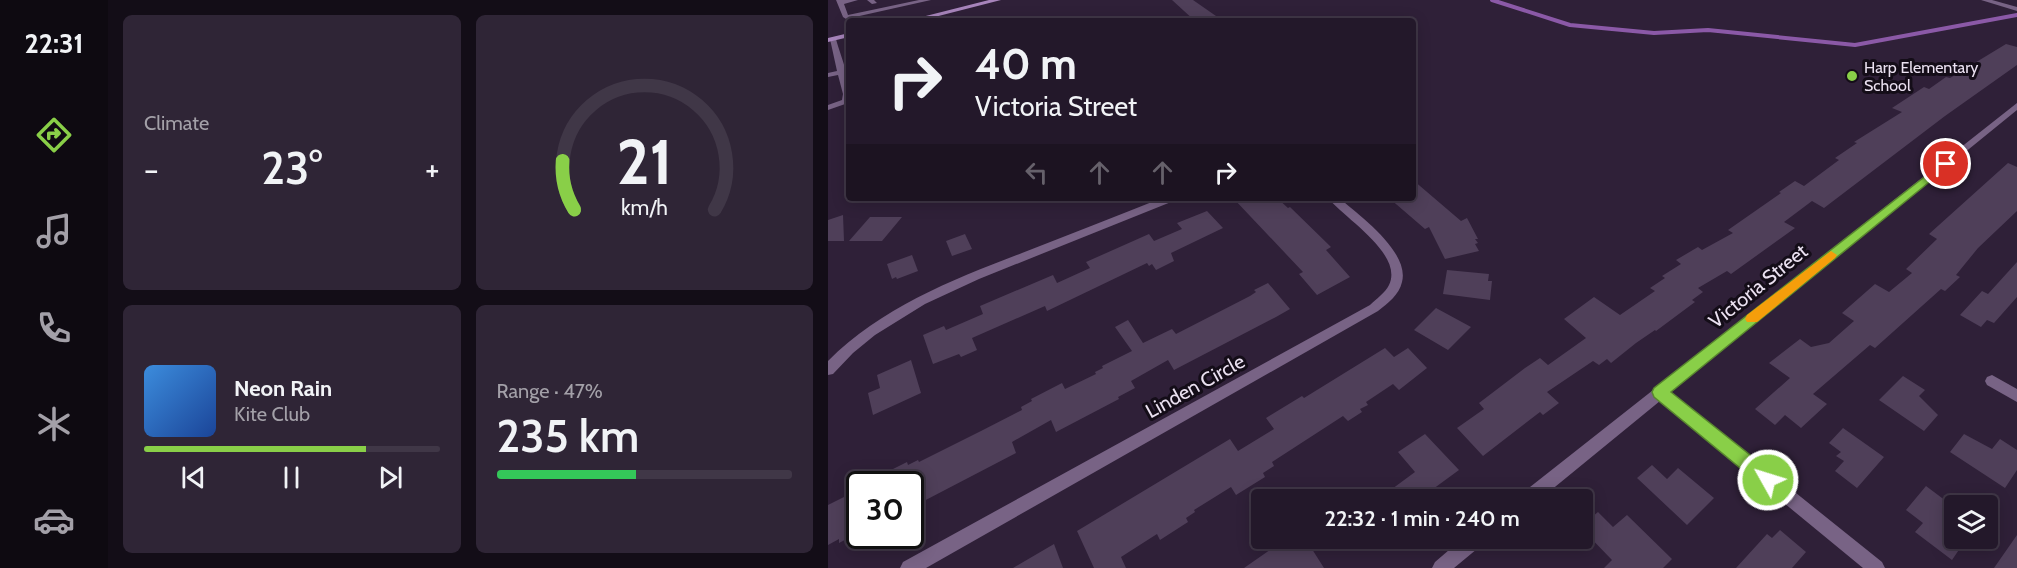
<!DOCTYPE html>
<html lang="en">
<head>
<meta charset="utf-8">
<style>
  :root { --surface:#23182a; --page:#2f2536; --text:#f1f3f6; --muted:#a3a0a8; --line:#403747; --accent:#89cf48 }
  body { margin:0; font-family:Cabin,sans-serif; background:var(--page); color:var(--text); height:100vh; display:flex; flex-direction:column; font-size:22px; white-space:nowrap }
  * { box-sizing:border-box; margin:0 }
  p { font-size:20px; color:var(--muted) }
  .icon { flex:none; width:33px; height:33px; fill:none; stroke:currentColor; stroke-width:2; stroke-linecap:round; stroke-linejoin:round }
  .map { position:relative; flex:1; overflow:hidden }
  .details { display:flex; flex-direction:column; gap:15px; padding:15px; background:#130d17; width:720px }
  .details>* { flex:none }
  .banner { position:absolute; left:18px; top:18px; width:570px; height:183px; border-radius:6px; box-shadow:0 3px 15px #0003,0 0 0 2px var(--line); background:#23182a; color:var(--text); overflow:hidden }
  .buttons { position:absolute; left:1116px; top:495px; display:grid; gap:12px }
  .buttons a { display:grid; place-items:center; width:54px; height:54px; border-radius:6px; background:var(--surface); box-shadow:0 3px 15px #0003,0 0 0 2px var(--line); font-size:30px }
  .speed { position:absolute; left:18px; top:471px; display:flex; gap:12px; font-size:30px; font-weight:700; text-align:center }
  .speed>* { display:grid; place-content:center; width:78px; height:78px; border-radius:50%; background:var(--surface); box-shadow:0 3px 15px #0003,0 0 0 2px var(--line); line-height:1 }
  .speed .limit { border:3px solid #111; border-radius:9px; background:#fff; color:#111 }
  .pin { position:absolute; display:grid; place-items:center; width:51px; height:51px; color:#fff; margin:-26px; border:3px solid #fff; border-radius:50%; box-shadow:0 2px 6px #0007 }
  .me { position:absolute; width:66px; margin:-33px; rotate:309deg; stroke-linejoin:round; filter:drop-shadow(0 0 4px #0008) }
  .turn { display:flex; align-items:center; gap:21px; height:126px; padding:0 30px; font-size:27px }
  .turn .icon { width:78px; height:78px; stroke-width:2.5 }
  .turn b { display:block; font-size:42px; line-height:51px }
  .lanes { display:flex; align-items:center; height:57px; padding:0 30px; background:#0003; justify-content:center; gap:30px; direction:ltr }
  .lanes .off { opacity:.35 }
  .big { font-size:45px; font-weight:600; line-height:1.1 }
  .details .widget { flex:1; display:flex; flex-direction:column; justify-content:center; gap:9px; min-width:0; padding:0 21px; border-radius:9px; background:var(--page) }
  .details .dial { align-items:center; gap:0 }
  .dial svg { height:156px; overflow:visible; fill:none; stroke:var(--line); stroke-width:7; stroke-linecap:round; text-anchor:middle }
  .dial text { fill:var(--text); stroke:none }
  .song { display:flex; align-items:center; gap:18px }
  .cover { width:72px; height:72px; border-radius:9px; background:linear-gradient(135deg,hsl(210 70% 55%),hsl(220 70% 35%)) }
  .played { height:6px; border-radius:3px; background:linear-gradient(90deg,var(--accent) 75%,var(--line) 75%) }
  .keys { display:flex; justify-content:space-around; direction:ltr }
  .heat { display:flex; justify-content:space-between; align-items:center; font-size:33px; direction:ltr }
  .charge { height:9px; border-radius:4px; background:linear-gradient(90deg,#34c759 47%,var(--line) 0) }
  .details .tiles { flex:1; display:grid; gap:15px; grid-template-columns:repeat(2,1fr) }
  .trip { position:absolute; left:423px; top:489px; width:342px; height:60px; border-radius:6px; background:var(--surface); box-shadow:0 3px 15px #0003,0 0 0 2px var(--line); font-weight:600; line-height:60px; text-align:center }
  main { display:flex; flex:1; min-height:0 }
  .tabs { display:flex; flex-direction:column; width:108px; justify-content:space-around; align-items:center; background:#0e0a11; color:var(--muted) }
  .tabs .icon { width:42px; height:42px }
  .tabs .current { color:var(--accent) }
  .tabs b { font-size:27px; color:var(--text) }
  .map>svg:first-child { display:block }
</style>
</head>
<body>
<main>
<nav class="tabs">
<b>22:31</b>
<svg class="icon current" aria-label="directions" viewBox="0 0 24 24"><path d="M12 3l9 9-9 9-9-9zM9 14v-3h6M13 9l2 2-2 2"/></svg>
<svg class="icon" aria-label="music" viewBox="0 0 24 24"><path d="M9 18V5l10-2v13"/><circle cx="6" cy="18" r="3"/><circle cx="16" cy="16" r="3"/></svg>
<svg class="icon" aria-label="phone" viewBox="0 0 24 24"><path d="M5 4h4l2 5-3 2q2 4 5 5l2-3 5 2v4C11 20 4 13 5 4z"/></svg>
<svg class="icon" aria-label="climate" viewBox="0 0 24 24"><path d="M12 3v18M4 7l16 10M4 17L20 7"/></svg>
<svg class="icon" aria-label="car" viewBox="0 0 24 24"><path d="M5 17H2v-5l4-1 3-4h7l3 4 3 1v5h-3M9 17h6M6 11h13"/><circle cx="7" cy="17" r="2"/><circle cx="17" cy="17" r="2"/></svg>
</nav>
<section class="details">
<div class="tiles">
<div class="widget"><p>Climate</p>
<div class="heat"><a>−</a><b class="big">23°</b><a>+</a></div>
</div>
<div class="widget dial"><svg viewBox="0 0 100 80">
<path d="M14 69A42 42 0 1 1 86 69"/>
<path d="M14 69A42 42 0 0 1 8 44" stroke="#89cf48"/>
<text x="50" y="56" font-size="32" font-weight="700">21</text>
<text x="50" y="72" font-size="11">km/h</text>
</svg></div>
<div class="widget">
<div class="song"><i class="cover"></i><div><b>Neon Rain</b><p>Kite Club</p></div></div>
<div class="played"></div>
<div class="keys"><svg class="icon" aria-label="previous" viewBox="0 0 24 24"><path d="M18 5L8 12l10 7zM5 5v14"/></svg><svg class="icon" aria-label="pause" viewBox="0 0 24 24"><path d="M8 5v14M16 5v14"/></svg><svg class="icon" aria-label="next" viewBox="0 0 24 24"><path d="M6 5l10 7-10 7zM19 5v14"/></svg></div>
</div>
<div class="widget"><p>Range · 47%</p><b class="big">235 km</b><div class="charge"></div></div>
</div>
</section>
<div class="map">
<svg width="1189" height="568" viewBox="0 0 1189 568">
  <rect width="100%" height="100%" fill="#2f2038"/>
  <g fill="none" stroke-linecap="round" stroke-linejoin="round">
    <path stroke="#8b59a7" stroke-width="4" d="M664,0L742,25L826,33L880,30L1027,45L1189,15"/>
  </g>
  <path fill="#4f3f59" d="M344,0H365L388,16L385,17L390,21H367Z
    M1178,44L1189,47V65L1117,116L996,208L984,201L956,222L967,228L903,274L899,271L870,288L875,292L864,300L867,302L828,331L827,330L808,343L783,363L779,359L771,365L765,361L719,392L731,403L715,415L712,412L655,456L629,428L656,409L651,403L697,368L712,358L720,365L758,338L736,319L766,297L792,315L827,291L822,288L837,278L834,276L853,264L848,260L870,247L874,250L905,233L900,230L953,193L951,192L967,181L976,186L1011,160L1007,158L1029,143L1026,142L1074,112L1064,108L1096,87L1101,89L1118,77L1122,78Z
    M1180,163L1189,167V211L1150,248L1128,275L1132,277L1117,291L1113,289L1047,348L1042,345L985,394L999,404L973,428L957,415L947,425L927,409L962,378L941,363L972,339L983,347L1001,343L1026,321L1014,313L1047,284L1061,292L1084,273L1078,269L1109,239L1101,234Z
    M585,180L633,221L639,218L650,239H647L650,243L647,244L651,251L617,259L601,227L597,229L561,198H585Z
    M405,198H449L460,208L462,207L503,247L498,250L522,277L489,295L471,274L475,272Z
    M379,211L395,228L343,253L346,261L328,270L324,264L321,266L319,263L219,311L217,306L144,338L149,350L133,357L131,354L105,364L95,335L116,326L118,330L155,314L152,306L225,275L229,283L262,268L258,262L321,234L326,241L354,229L349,223Z
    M15,215L16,241H0V220Z
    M42,217H74L54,241H21Z
    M137,234L144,249L124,256L118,241Z
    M84,255L90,271L69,279L68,277L64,279L59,264Z
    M1189,262V297L1166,323L1159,320L1153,327L1132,315L1154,291L1160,294Z
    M619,270L661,274L660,281H664L662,300L615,294Z
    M440,283L462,309L448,317L346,370L340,360L303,381L307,388L290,397L291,399L228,432L223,420L184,442L188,453L92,503L91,501L82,506V484H59L57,473L79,462L80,465L90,460L91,462L153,431L194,410L193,407L204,401L203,399L234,383L237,389L268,374L267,372L275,368L274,366L304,351L287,327L300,320L315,343L344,329L348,334L422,296L428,292L426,290Z
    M608,308L643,327L620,350L586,330Z
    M557,348L566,357L580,348L599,368L571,390L565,384L538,402L540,405L532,409L534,412L520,421L515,416L444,462L446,466L435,473L437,477L408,495L403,487L366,510L367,512L358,518L360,522L332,540L329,534L293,557L298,568H266L249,531L402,439L410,451L446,429L438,418L474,396L476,398Z
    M83,360L93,393L45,415L40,393L52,388L49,375Z
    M1075,376L1097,390L1091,396L1110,415L1096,431L1051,400Z
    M1015,428L1056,457L1029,488L1007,471L1016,461L1008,456L1013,452L1001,443Z
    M597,434L631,470L590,500H549L587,472L570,452Z
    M1136,434L1164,449L1172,439L1189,450V470L1177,488L1122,452Z
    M824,465L839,479L850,468L886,498L859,525L809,478Z
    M1098,486L1126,507V538H1139L1124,560L1087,532L1095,523L1078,510Z
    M32,489V532L11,543V539L0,545V505Z
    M770,512L785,527L799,515L844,559L835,568H776L784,560L754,529V525Z
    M952,530L978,552L964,568H908L939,534L944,538Z
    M1189,535V568H1166Z
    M459,538H477L496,568H416Z
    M226,544L235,568H185Z"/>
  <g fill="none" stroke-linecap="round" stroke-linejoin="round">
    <path fill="#786385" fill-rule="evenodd" d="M8,0H30L16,4L20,15L91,0H103L18,19L15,17Z
      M39,0H46L49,3L44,4Z
      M5,37L8,39C13,58 25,83 20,103L0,110V105L14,100L15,94L10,75L0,77V73L9,71L2,39Z"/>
    <path fill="#786385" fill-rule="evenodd" d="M1189,103V110L842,392L1054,562L1057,568H1035L832,401L711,500H690L692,495Z
      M334,198H349L348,200L151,279L97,304L47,335L25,353L5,374L0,375V361C54,307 124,280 194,253C241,235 288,216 334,198Z
      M500,198H511C531,215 582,252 574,282C571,295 560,303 550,311L98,568H72L75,562L542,305C548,299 557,293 561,285C576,254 516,218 500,198Z
      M1164,375L1189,389V402L1159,385L1157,381L1159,377Z
      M635,538H657L655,544L626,568H604L607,562Z"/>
    <path fill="#786385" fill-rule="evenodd" d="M1153,0H1164L1189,7V11Z"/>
    <path fill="#a784bb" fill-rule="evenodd" d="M161,0H173L91,21H78Z
      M21,33V37L0,42V38Z"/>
  </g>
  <path fill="#89cf48" stroke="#59872f" stroke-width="1.5" d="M1118,160L1121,161V166L843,392L946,474L949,480L946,486L940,488L934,486L826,397L824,392L826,388Z"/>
  <path fill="#f59e0b" d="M1003,251L1009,255L1007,258L929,322H919L917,319L919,315Z"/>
  <circle fill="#89cf48" stroke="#140d18" stroke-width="2" cx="1024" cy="76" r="6"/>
  <g text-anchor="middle" stroke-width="6" stroke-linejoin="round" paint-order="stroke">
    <g font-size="16" fill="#ebe1f1" stroke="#140d18" text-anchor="start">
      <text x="1036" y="73">Harp Elementary<tspan x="1036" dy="18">School</tspan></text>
    </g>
    <g font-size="20" fill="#ebe1f1" stroke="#140d18">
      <text transform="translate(930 286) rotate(-39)" y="7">Victoria Street</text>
      <text transform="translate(367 386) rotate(-29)" y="7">Linden Circle</text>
    </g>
  </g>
</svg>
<div class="buttons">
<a><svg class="icon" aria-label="layers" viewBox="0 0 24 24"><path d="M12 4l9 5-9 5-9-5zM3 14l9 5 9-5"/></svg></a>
</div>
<div class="speed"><div class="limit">30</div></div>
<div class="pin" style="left:1118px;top:164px;background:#d93025"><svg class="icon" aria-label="arrive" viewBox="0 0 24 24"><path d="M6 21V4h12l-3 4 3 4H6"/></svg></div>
<svg class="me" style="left:940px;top:480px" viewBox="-20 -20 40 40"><circle r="17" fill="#89cf48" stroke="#fff" stroke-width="3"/><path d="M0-11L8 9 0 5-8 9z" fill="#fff"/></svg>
<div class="trip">22:32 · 1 min · 240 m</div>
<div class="banner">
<div class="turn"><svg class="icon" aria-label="right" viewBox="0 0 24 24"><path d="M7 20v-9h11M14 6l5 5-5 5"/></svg><div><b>40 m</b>Victoria Street</div></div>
<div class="lanes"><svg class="icon off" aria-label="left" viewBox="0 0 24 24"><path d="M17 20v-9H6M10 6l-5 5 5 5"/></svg><svg class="icon off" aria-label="ahead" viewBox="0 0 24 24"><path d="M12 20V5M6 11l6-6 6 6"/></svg><svg class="icon off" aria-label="ahead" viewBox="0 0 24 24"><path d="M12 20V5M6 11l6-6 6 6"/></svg><svg class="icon" aria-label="right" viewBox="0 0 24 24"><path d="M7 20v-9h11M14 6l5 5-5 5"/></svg></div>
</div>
</div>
</main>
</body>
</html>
